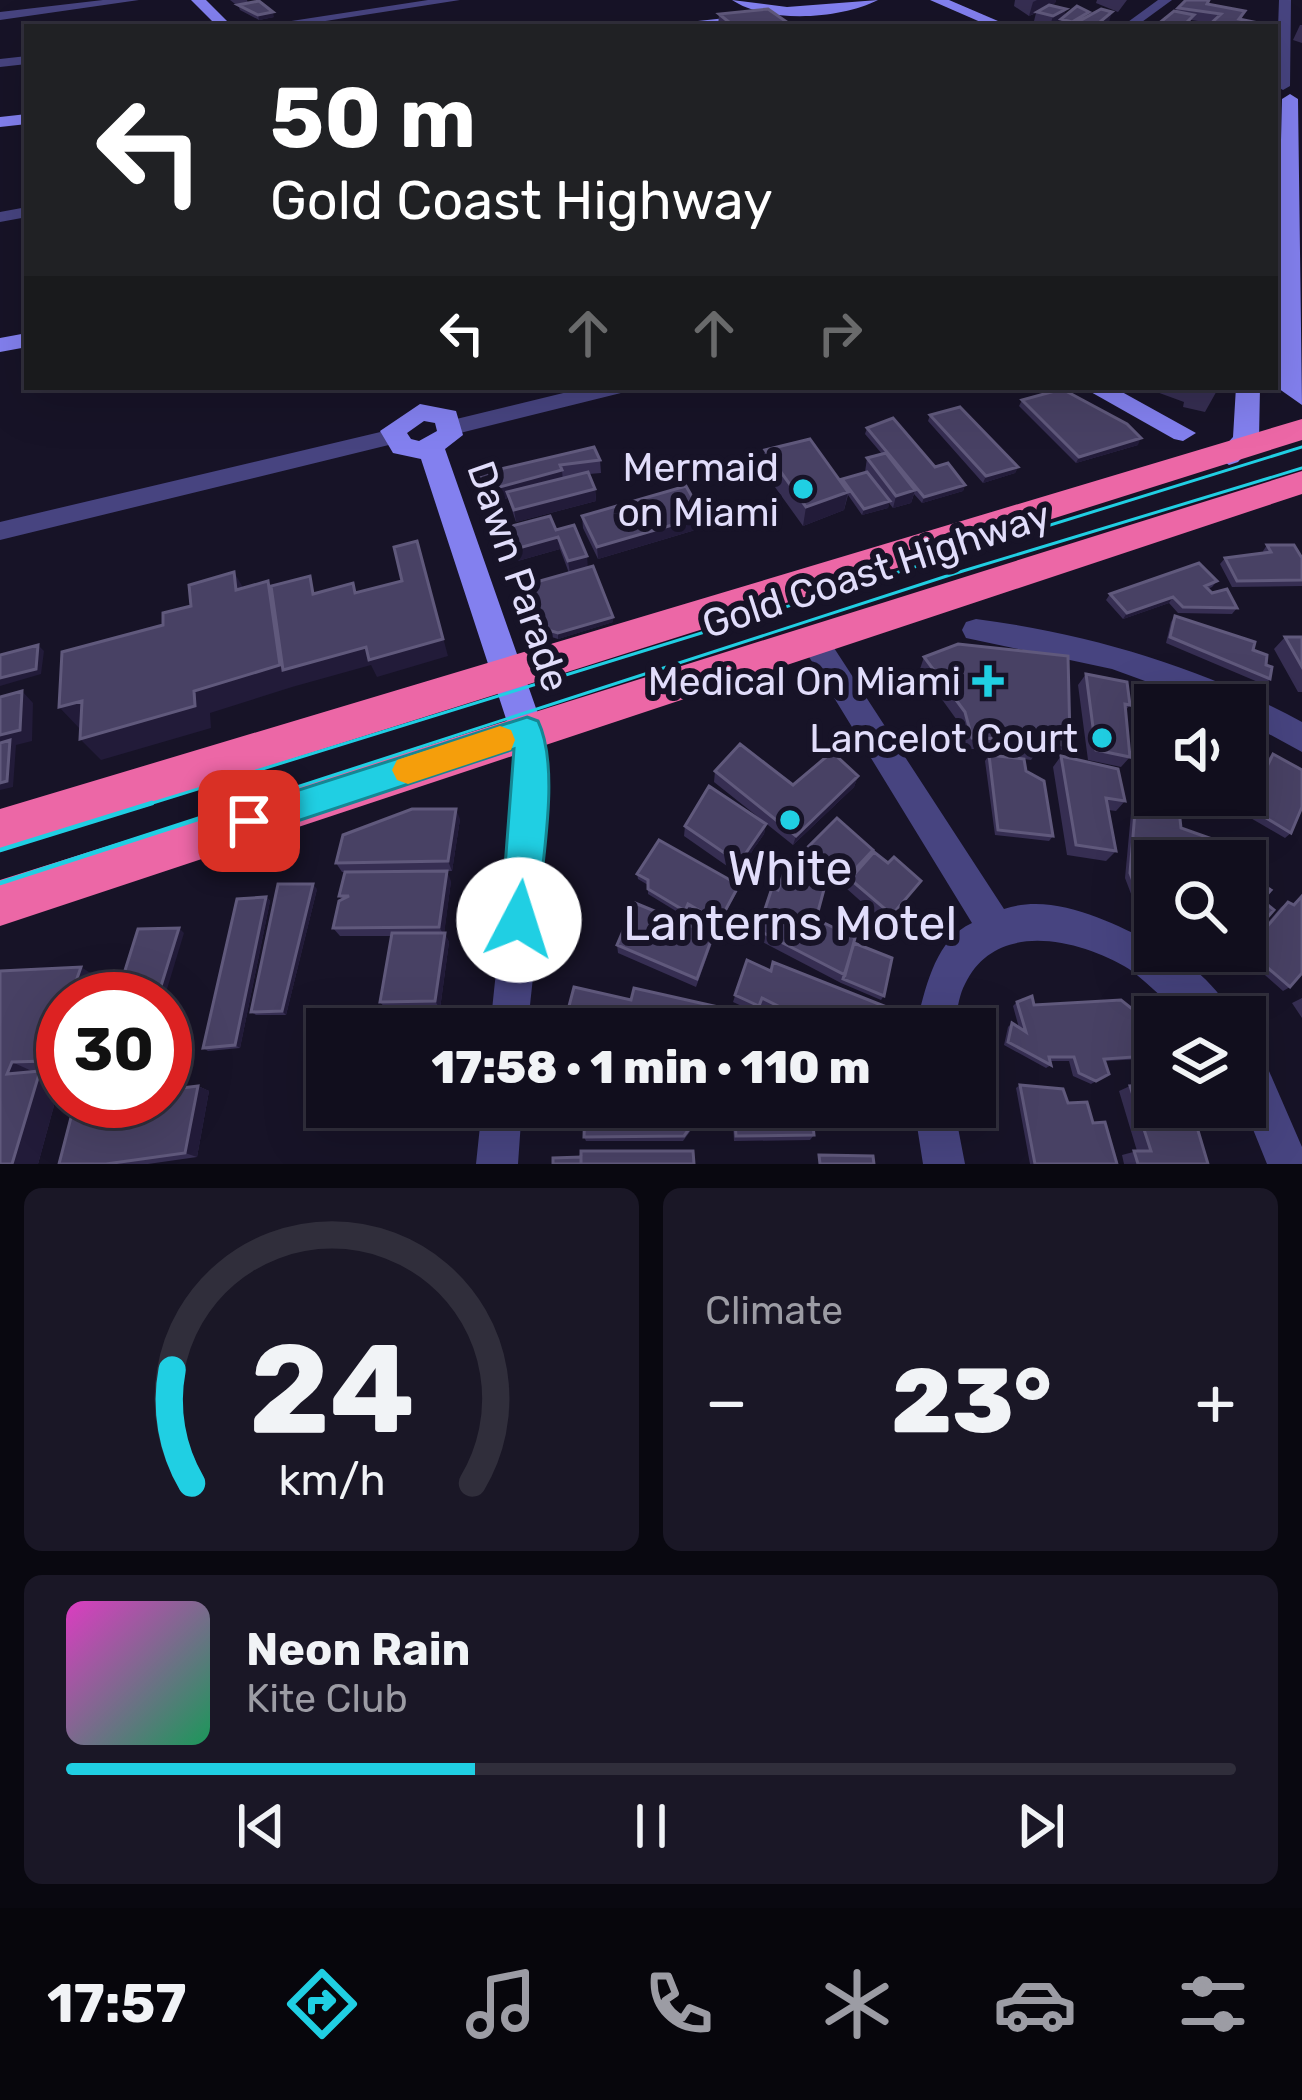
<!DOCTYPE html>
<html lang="en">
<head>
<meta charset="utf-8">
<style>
  :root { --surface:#110e1d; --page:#1a1726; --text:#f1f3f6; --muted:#9c9ca4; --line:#302e3b; --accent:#20cfe3 }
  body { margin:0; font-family:Rubik,sans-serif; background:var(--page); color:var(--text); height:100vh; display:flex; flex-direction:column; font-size:45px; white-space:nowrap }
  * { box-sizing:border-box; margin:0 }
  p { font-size:39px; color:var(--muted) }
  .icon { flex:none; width:66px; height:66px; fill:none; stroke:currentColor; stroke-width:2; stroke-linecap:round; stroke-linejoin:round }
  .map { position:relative; height:1164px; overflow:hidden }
  .drawer { display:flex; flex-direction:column; gap:24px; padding:24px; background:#090810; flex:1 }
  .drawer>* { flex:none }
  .guide { position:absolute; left:24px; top:24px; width:1254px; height:366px; border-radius:0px; box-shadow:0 12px 48px #0002,0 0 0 3px var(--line); background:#202124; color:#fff; overflow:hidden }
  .tools { position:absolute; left:1134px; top:684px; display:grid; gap:24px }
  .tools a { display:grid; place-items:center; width:132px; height:132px; border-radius:0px; background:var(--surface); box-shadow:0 12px 48px #0002,0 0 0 3px var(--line); font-size:60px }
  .speed { position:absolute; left:36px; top:972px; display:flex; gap:24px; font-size:60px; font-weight:700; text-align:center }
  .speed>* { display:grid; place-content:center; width:156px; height:156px; border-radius:50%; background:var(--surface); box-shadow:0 12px 48px #0002,0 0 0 3px var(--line); line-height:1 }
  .speed .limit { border:18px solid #d22; background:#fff; color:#111 }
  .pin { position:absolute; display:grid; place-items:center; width:102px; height:102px; color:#fff; margin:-51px; border-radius:24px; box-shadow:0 6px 18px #0006 }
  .me { position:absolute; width:132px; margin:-66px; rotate:5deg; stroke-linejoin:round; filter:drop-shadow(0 0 9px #0008) }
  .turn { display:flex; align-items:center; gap:42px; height:252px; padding:0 48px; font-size:54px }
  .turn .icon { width:156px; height:156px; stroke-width:2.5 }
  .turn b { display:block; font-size:84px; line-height:102px }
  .lanes { display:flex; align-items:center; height:114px; padding:0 48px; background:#0003; justify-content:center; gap:60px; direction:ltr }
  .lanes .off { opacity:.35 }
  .big { font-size:90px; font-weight:800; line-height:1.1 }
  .drawer .tile { flex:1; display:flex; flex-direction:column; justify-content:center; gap:18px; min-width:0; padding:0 42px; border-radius:18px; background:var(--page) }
  .drawer .dial { align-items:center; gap:0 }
  .dial svg { height:312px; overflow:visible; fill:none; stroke:var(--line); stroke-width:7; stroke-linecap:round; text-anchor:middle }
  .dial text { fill:var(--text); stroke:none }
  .song { display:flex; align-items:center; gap:36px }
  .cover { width:144px; height:144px; border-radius:18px; background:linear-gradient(135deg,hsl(310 70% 55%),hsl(150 70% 35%)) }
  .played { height:12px; border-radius:6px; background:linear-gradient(90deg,var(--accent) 35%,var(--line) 35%) }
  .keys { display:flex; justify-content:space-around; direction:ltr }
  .heat { display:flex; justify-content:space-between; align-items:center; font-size:66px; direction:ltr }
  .drawer .tiles { flex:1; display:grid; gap:24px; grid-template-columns:1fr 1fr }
  .tile:last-child { grid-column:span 2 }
  .trip { position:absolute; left:306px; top:1008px; width:690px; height:120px; border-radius:0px; background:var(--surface); box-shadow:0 12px 48px #0002,0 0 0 3px var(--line); font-weight:800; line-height:120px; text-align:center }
  .dock { display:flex; height:192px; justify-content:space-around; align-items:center; background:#07060c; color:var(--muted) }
  .dock .icon { width:84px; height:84px }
  .dock .active { color:var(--accent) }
  .dock b { font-size:54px; color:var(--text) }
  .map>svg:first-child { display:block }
</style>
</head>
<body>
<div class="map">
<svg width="1302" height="1164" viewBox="0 0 1302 1164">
  <rect width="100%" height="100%" fill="#171327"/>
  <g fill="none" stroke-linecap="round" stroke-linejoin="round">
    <path fill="#474480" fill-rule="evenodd" d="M103,0H139L0,20V12Z
      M428,0H460L287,27H253Z
      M1158,0H1172L1135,27H1121Z
      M1279,0H1291L1290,86L1283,90L1276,86Z
      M27,56V64L0,67V59Z
      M27,207V217L0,222V212Z
      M588,387H628L625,392L452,435L440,427L444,422Z
      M393,429L401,432L405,437L401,442L0,540V522Z
      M976,619C1090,634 1201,667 1302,722V752L1245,721V705H1211L1112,669L966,638L962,630L966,622Z
      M813,628L823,631L1004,909C1054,892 1110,922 1154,943L1155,951C1183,952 1223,992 1233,1017C1221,1017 1197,1021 1187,1016C1176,1012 1144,979 1129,969C1079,939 996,919 965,984C958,997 957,1015 953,1029H915C925,992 933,941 972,923L803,647L799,639L803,631Z
      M527,718L538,721C561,770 533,966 528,1029H490L515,791L512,731L516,721Z
      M1245,1042L1259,1048L1302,1147V1164H1267L1244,1107Z
      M482,1107H522L518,1164H476Z
      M914,1107H954L965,1164H923Z"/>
    <path fill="#8380ef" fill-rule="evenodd" d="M191,0H206L233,27H218Z
      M732,0L787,7L878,0C841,19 768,24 732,0Z
      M930,0H949L1012,27H992Z
      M764,14L759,21L672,27L679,23Z
      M1290,94L1298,99L1302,405L1275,386L1282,99Z
      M27,114V124L0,127V117Z
      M27,333V347L0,352V338Z
      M1082,387H1113L1196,433L1183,441L1174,439Z
      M1236,387H1260L1259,439L1238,462L1229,465L1216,456L1233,437Z
      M420,404L456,411L463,435L445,449L544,731L539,742L527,746L515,742L510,731L421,459L393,453L380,431ZM424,421L435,423L437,431L419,441L411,439L407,433Z"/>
    <path fill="#ec67a6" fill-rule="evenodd" d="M1302,419V440L0,851V809Z
      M1302,471V494L0,926V880Z"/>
    <path stroke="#20cfe3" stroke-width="3" d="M143,806L1302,447
      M238,806L953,574L1302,468"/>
    <path stroke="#20cfe3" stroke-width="4.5" d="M0,850L152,803
      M0,883L247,803"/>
  </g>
  <path fill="#362e52" d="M230,0H247L248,3L274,17L259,20L240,10L239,7Z
    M1015,0H1056L1055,3L1051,5L1066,9L1063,17H1087L1109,22L1102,27H1059L1061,20L1050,26L1034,21L1036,13L1029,16L1014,6Z
    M1097,0H1127L1118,12L1096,3Z
    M1207,4L1245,11L1241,20L1212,23L1191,20L1190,27H1157L1178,8Z
    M719,14L794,27H718Z
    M1300,25H1302V43L1293,40Z
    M1143,387H1219L1205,412L1183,407L1184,402Z
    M1022,400L1138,445L1076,463L1019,406Z
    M930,415L1018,467L1015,473L983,483L928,421Z
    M867,428L965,485L963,491L922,503L914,494L911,503L893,508L889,503L888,508L862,515L848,495L844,510L803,526L762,469L765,450L841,482L842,479L865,472L867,458L882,454L865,434Z
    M600,460L601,473L589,474L595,489L596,501L516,522L508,498L488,504L479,474Z
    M582,516L702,528L598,559L583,528Z
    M504,528L556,530L588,567L613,622L558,639L526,629L517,603L526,601L522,586L569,573L560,549L514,562Z
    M1267,545L1302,558V586L1232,587L1220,564L1225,558L1264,553L1263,551Z
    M1217,581L1212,587L1208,589L1237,608L1232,614L1178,613L1169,603L1123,619L1106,600L1110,594Z
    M1175,616L1253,650L1266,665L1270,679L1265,685L1166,643L1171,622Z
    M1285,637H1302V692H1298L1274,649Z
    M924,657L1070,739L1062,750L1059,749L1054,756L1036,753L1031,760L1024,759L1026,771L1053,836L1049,841L995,835L985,761L989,755L1009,758L1007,749H966L959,723L920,669Z
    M1086,674L1130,705L1125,711L1130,757L1121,767L1088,760L1078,685Z
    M1148,694L1155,705V757L1137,749L1143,699Z
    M1273,754L1291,833L1285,838L1242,813L1267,759Z
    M1061,756L1125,801L1116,811L1108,810L1116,851L1106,861L1067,855L1053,767Z
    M715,771L793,785L858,776L854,787L793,845L714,782Z
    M1137,787L1181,828L1155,861V917L1136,907L1125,878L1133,792Z
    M1188,795H1240L1238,803L1227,814Z
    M460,819L452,871L393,872L451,881L444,933L449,942L440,1009H386L380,1002L392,936H340L333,928L342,899L339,896L345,872H342L336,863Z
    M766,824L764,834L737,873L684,836L685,826Z
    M808,847L873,850L843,885L807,851Z
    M888,863L921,881L886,924L846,888L850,879Z
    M637,874L738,890L718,927L688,908L684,916L648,894V885L638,879Z
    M772,888L854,943L884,996L881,1000L841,983L755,938Z
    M317,889L286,1015H256L251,1012Z
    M1302,895L1290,987L1283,991L1241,954L1281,907L1288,902L1292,904Z
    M266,897L270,901L240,1048L208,1051L203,1048Z
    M712,943L696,987L618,953L617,945Z
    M747,960L878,1029H807L791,1021L788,1029H777L771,1026L775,1013L759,1006L757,1013L733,1002Z
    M0,971L100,979L95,994L101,998L63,999V1070L41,1071L61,1080L38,1164H0Z
    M1302,998V1018L1292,1003Z
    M1017,1002L1034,1005L1155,1051L1141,1059L1105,1061L1109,1074L1091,1084L1073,1076L1069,1061H1050L1051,1065L1046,1068L1004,1045L1008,1027L1012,1023L1019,1028L1013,1006Z
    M1148,1071L1208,1164H1124L1122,1155L1137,1151L1119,1091L1130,1086H1138L1136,1077Z
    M1020,1085L1068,1103L1093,1123L1117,1164H1030L1016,1088Z
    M198,1086L209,1091L197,1157L148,1164H59Z
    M732,1107H811L814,1135L810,1140L734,1141Z
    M698,1117L697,1122L683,1141H586L584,1137Z"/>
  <path fill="#221b39" d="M1037,0H1056L1055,3L1029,16L1033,2Z
    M1066,9L1063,19L1050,26L1053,16Z
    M273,12L274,17L259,20L258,15Z
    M1112,12L1109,22L1102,27H1094Z
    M455,387H479L456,392Z
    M1141,438L1138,445L1076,463L1079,457Z
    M1018,467L1015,473L983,483L986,476Z
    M562,470L563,482L507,492L508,498L488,504L485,491Z
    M965,485L963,491L922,503L924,497Z
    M595,489L596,501L516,522L514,510Z
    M915,490L911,503L893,508L896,496Z
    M848,492L844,510L803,526L806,507Z
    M890,501L888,508L862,515L864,509Z
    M703,516L702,528L598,559L597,547Z
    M558,537L560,549L514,562L512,550Z
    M417,541L448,656L377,677L371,665L292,687L210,713L211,728L101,760L80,739L194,691L268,581L280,604L366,647L371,659Z
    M587,556L588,568L570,573L568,561Z
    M234,572L248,596L236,590Z
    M1173,597L1169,603L1123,619L1127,613Z
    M613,617V622L558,639V633Z
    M38,645L44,651L41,674L0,686V678Z
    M22,691L33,703L32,741L16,745L13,787L0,790V735Z
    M82,701L102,723L80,729L59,707Z
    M858,776L854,787L793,845L796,836Z
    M456,809L460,819L452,871L448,861Z
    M766,824L764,834L737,873L739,863Z
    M447,871L451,881L444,935L439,927Z
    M313,884L317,889L286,1015L282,1011Z
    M266,897L270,901L240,1048L235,1045Z
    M179,928L184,933L164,999H157Z
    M445,933L449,942L440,1009L435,1001Z
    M81,967L100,979L95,994L101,999H78L74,987Z
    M57,1033L63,1036V1068L46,1061Z
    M12,1062L34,1072L7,1074Z
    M40,1071L61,1080L38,1164H12Z
    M198,1086L209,1091L197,1157L185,1153Z"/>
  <path fill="#484164" stroke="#60597c" stroke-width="3" d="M1186,0H1209L1207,4L1245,11L1239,19L1258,23L1254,27H1207L1221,14L1178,8Z
    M259,1L273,12L258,15L238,5Z
    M1049,5L1066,9L1053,16L1037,12Z
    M1077,6L1089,12L1072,22L1061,19Z
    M768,9L794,27H735L719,14Z
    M1101,9L1112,12L1094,27L1076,23Z
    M1174,11L1194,15L1186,23L1191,24L1188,27H1170L1158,24Z
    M1062,389L1127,424L1141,438L1079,457L1022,400Z
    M960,407L1018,467L986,476L930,415Z
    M893,418L935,467L948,463L965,485L924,497L867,428Z
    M810,439L848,492L806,507L765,450Z
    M594,447L600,460L560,465L562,470L485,491L479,474Z
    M886,453L915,490L896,496L867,458Z
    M588,472L595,489L514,510L507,492Z
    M867,472L890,501L864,509L842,479Z
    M686,486L703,516L597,547L582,516Z
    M550,516L556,530L574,525L587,556L568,561L558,537L512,550L504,528Z
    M417,541L443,639L369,660L366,647L283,670L271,586L310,576L313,594L353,583L355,593L402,581L394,547Z
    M1267,545H1294L1302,558V580L1237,581L1225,558L1271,552Z
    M1199,563L1217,581L1205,586L1212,593L1227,589L1237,608L1183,607L1173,597L1127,613L1110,594Z
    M593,566L613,617L558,633L525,623L517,603L527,601L522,586Z
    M234,572L236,590L268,581L280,665L194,691L195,706L80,739L82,701L59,707L62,652L163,625V613L191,606L189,585Z
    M1175,616L1255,642L1253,650L1267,655L1266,665L1272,667L1270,679L1170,637Z
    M1285,637H1302V667Z
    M958,644L1068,656L1070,739L1061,738L1062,745L1038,741V749L1016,748L1014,739L972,738L965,712L924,657Z
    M38,645L36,669L0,678V655Z
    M1086,674L1127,682L1130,705L1125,704L1130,757L1096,750Z
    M22,691L20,730L0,735V697Z
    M1148,694L1170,705H1155V749L1141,744Z
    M1245,723L1255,727L1245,773Z
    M10,740L7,781L0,783V743Z
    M740,744L793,785L832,752L858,776L796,836L715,771Z
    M1273,754L1302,770V807L1291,833L1248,807Z
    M989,755L1024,759L1026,771L1044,781L1053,836L998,830Z
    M1061,756L1118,769L1125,801L1106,798L1116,851L1076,845Z
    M709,786L766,824L739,863L685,826Z
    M1137,787L1155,793V795L1178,801L1181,828L1212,839L1204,861H1155V910L1141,903L1130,873Z
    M1220,795H1240L1238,803Z
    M412,809H456L448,861L336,863L343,835Z
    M837,818L873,850L845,880L808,847Z
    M659,840L739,885L719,922L688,904L685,911L648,889V880L637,874Z
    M1231,841L1256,861L1245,873V861H1214Z
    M874,852L888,863L894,857L921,881L892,915L850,879Z
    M788,861L826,882L816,919L855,938L845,975L758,930L772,888L778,890Z
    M447,871L439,927L333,928L339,901L349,896H339L345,872Z
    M1245,875L1271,890L1262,900L1274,910L1245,943Z
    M278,884H313L282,1011L251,1012Z
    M1302,896V973L1290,987L1247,950L1288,902L1294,905Z
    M266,897L235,1045L203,1048L237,899Z
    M635,903L713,935L697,979L617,945Z
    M179,928L157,999H116L138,929Z
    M392,933H445L435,1001L380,1002Z
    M854,943L892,958L884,996L843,979Z
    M747,960L771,971L773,962L884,1006L878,1029H862L848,1023L847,1029H834L827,1026L826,1029H809L811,1022L793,1014L789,1026L774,1019L778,1006L762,998L759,1006L735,995Z
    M81,967L74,987H83L78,999H63V1033H57L46,1061L12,1062L7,1074L40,1071L12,1164H0V971Z
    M574,987L631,1000L634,988L718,1007L715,1029H563Z
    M1032,996L1034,1005L1121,1000L1155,1027V1051L1147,1056L1104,1059L1109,1074L1096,1081L1079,1073L1074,1057H1049L1051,1065L1008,1042L1012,1023L1026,1032L1017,1002Z
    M1148,1071H1155V1107H1191L1208,1164H1138L1134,1151H1151L1130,1086L1152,1085Z
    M1020,1085L1063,1089L1068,1103L1087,1102L1093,1123L1105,1122L1117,1164H1035Z
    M198,1086L185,1153L106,1164H59L75,1102L165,1101V1090Z
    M585,1107H698V1117L684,1136L584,1137Z
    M734,1107H811L814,1135L736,1136Z
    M581,1151H693L694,1164H581Z
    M819,1155L873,1156L874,1164H820Z
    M581,1157V1164H553V1158Z"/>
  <path fill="#20cfe3" stroke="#158794" stroke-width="3" d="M527,717L538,721C561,769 541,866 537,920L532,932L519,938L506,932L501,920L514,749L249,837L237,833L232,821L237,810L249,806Z"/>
  <path fill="#f59e0b" d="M500,726L511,730L515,740L511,750L408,784L397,780L392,770L397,760Z"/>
  <g fill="#20cfe3" stroke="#171327" stroke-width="4.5">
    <circle cx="803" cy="489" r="12"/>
    <path d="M982 663h12v12h12v12h-12v12h-12v-12h-12v-12h12z"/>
    <circle cx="1102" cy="738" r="12"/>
    <circle cx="790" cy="820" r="12"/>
  </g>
  <g text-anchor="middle" stroke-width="12" stroke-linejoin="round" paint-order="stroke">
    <g font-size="39" fill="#e1ddfb" stroke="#171327" text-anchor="end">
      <text x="779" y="481">Mermaid<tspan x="779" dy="45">on Miami</tspan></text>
      <text x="961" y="695">Medical On Miami</text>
      <text x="1078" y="752">Lancelot Court</text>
    </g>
    <g font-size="39" fill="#e1ddfb" stroke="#171327">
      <text transform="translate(876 569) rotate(-18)" y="14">Gold Coast Highway</text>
      <text transform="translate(519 576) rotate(71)" y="14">Dawn Parade</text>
    </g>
    <g font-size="48" fill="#e1ddfb" stroke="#171327">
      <text x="790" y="885">White<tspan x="790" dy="55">Lanterns Motel</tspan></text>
    </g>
  </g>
</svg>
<div class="tools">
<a><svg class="icon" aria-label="sound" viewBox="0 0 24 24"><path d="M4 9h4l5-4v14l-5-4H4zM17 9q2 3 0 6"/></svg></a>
<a><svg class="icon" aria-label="search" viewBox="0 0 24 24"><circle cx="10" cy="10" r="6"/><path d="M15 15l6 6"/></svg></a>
<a><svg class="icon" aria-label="layers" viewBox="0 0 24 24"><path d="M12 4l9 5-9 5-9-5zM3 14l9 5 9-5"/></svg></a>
</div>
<div class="speed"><div class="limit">30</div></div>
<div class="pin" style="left:249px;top:821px;background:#d93025"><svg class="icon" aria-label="arrive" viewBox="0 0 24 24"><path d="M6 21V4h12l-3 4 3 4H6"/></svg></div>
<svg class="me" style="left:519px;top:920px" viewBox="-20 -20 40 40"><circle r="19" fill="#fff"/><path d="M0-13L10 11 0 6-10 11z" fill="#20cfe3"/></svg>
<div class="trip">17:58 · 1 min · 110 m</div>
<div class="guide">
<div class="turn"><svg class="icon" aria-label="left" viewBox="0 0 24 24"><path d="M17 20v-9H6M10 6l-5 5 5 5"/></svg><div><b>50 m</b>Gold Coast Highway</div></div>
<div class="lanes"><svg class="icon" aria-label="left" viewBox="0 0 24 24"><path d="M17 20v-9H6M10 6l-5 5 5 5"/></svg><svg class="icon off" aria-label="ahead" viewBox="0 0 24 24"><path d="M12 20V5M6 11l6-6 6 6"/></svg><svg class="icon off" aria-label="ahead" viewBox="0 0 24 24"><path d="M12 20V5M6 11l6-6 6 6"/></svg><svg class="icon off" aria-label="right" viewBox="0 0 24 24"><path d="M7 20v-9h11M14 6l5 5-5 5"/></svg></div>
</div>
</div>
<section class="drawer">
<div class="tiles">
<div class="tile dial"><svg viewBox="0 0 100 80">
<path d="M14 69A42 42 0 1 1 86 69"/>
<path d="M14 69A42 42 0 0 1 9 40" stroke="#20cfe3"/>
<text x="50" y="56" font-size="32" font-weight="700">24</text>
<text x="50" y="72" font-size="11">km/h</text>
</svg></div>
<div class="tile"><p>Climate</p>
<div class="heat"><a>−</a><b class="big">23°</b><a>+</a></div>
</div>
<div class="tile">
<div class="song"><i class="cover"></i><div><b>Neon Rain</b><p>Kite Club</p></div></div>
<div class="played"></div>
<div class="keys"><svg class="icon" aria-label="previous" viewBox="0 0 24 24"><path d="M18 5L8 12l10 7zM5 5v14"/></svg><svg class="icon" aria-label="pause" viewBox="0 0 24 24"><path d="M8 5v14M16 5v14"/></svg><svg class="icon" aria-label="next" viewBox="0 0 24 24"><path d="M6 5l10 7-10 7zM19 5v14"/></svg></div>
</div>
</div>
</section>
<nav class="dock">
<b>17:57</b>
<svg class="icon active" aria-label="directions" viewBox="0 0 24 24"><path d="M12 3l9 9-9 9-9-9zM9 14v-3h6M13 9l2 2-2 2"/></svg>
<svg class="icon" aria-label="music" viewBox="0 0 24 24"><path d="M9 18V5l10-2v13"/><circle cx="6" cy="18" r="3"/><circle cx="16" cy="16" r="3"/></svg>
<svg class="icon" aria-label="phone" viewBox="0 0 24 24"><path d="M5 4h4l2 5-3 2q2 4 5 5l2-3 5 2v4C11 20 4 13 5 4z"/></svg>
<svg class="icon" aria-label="climate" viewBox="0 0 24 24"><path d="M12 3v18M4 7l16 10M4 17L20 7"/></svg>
<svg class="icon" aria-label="car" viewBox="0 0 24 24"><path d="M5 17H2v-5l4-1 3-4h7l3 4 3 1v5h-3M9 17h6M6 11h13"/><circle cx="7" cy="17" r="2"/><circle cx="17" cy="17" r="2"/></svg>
<svg class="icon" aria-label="filters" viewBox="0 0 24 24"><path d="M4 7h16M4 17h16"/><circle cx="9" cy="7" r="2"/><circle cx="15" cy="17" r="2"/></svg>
</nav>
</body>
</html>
